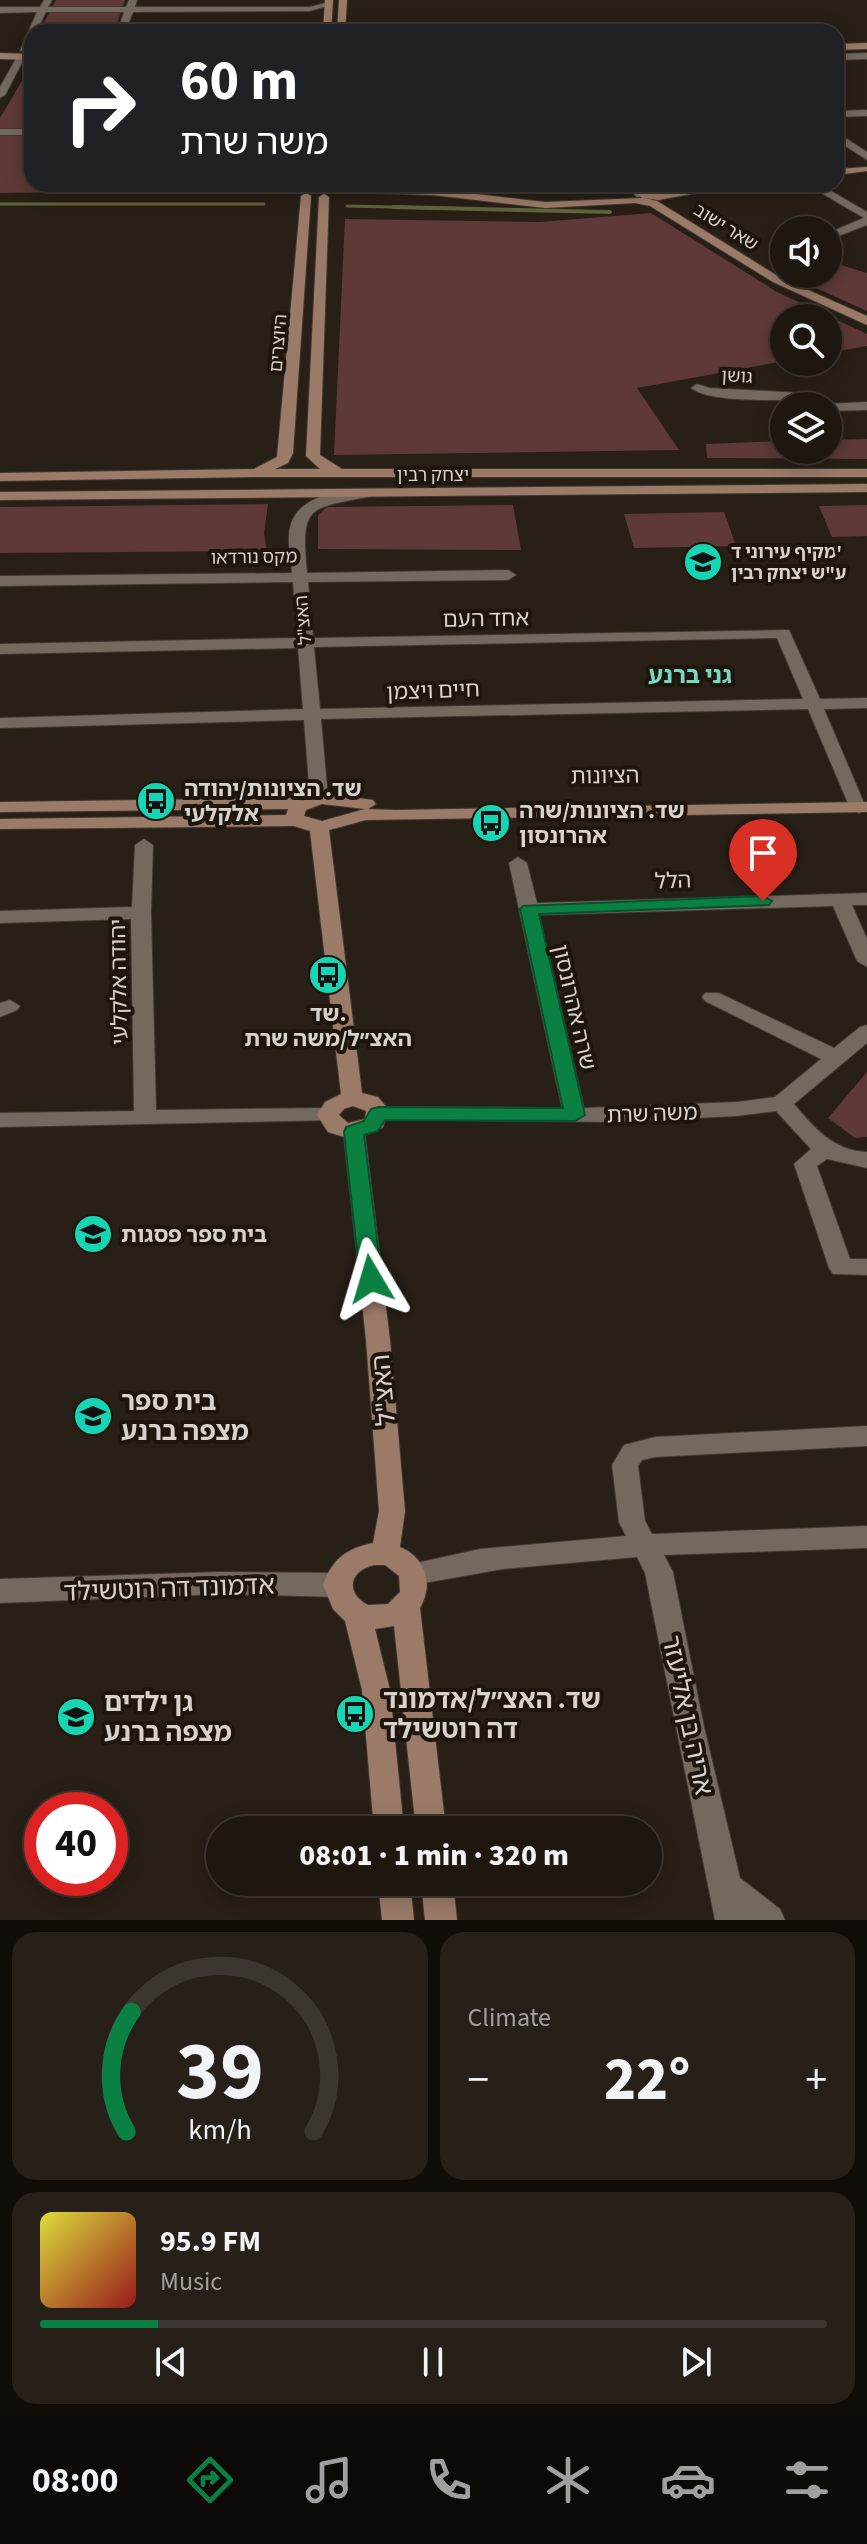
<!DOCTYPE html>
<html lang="en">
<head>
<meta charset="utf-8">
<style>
  :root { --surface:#1e1710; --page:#262019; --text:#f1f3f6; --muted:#a19f9f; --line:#3c3630; --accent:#0b8043 }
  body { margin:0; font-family:"Source Sans 3","Noto Sans Hebrew",sans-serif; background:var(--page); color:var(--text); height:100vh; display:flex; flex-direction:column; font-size:30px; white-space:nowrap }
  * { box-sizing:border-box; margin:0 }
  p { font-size:26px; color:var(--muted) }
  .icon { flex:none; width:44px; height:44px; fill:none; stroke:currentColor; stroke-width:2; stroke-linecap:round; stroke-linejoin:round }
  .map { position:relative; height:1920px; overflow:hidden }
  .side { display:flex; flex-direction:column; gap:12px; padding:12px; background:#100d09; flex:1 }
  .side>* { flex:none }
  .top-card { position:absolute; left:24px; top:24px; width:820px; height:168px; border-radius:24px; box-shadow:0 4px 20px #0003,0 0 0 2px var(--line); background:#202124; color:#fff; overflow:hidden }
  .buttons { position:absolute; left:770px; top:216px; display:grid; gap:16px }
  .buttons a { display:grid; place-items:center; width:72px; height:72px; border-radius:50%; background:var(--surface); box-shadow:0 4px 20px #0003,0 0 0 2px var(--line); font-size:40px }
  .speed { position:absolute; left:24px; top:1792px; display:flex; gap:16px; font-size:40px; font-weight:700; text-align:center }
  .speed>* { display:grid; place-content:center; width:104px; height:104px; border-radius:50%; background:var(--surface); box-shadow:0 4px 20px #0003,0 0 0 2px var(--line); line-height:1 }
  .speed .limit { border:12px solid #d22; background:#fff; color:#111 }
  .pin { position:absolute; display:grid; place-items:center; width:68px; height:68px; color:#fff; margin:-82px -34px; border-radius:50% 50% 50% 0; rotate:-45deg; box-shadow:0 0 8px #0007 }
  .pin .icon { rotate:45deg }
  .me { position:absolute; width:88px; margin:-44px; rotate:353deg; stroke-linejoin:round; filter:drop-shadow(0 0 6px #0008) }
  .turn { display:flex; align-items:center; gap:28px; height:168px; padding:0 24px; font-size:36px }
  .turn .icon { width:104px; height:104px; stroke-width:2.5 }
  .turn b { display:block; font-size:56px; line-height:68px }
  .big { font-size:60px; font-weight:800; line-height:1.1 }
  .side .widget { flex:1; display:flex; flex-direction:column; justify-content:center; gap:12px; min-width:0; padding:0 28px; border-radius:24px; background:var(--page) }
  .side .dial { align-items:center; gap:0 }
  .dial svg { height:208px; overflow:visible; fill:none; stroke:var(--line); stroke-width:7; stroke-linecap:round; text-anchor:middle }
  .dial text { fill:var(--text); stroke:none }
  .song { display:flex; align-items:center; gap:24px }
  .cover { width:96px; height:96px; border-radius:12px; background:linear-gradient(135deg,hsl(60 70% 55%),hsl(0 70% 35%)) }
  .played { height:8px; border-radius:4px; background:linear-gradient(90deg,var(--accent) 15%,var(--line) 15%) }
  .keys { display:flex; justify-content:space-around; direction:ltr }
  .heat { display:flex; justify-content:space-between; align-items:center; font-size:44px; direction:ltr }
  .side .tiles { flex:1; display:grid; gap:12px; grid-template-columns:1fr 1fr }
  .widget:last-child { grid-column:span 2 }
  .trip { position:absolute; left:206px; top:1816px; width:456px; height:80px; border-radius:40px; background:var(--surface); box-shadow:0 4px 20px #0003,0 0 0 2px var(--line); font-weight:800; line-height:80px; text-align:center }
  .tab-bar { display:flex; height:128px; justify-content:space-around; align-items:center; background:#0c0906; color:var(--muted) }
  .tab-bar .icon { width:56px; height:56px }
  .tab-bar .on { color:var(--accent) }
  .tab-bar b { font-size:36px; color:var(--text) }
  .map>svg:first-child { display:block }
</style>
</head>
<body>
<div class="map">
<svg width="867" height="1920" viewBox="0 0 867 1920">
  <rect width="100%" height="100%" fill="#281f16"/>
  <path fill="#5e3937" d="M56,0H125L114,32H39Z
    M32,64V184H58L78,192L0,193V118Z
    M651,213L777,292L867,334V346L828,353V318H784V361L637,388L679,450L334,455L345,219L540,222Z
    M828,261L867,273V311L785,274H828Z
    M867,439V459L707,458L706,444L784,441V450H828V440Z
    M268,504L264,533L267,551L0,553V507Z
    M513,505L521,550L318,549V515L327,507Z
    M867,505V536L832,537L819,506Z
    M724,512L736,546L634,548L624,514Z
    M867,1072V1137L855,1138L828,1118Z"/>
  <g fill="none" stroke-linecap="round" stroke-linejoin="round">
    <path stroke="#61633a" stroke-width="3" d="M0,204H264
      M347,206L481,209"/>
    <path stroke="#61633a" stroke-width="4" d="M393,207L610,212"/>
    <defs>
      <path id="street" d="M44,0H52L48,7H126L129,0H137L135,7H310L329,2L333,4L310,11L133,12L125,32H117L124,12H46L36,32H32L27,49L20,51L37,12L0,13V7H40Z
        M867,53V59L836,60V54Z
        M17,57L24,59L5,95L0,98V87Z
        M836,80L841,83L839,86L836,87Z
        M867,110V116L836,117V111Z
        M0,129H32V135H0Z
        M836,132L867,152V160L836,140Z
        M64,184L90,187H293L298,190L293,193H90Z
        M623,184H634L646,195L637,197Z
        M806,184H819L867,212V225L828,240V233L864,218Z
        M697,384L710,388L802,393L826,404L867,402V410L828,411V406H810L800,401C773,399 710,403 691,388Z
        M367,489L372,490V496C310,509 300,502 307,573L508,570L516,575L508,580L308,582L313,638L789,630L820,699L867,698V708L824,709L867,810L859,813L850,808L808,709L321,719L328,798L319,803L310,798L304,720L0,728V718L303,709L298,648L0,654V644L297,638L293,582L0,586V576L292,573C291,561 288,547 289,535C291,496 337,491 367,489ZM777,638L803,699L320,709L314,647Z
        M144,839L153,845L151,913L156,1110L328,1108L336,1110L339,1115L336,1120L0,1127V1113L134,1111L131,919L0,923V911L132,907L135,845Z
        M518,857L527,863L537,903L867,893V905H852L867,939V967L857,961L833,906L539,915L584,1108L737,1102L775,1097L821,1059L705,1001L702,997L705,993H719L834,1048L860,1027L867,1025V1043L794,1104C814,1128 834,1151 867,1152V1168L827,1159L817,1166L850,1259H867V1275L833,1274L829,1268L794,1164L811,1149L776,1111L737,1116L615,1122L370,1119L367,1114L370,1109L378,1107L562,1108L509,863Z
        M10,1000L20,1006L17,1010L0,1017V1003Z
        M867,1426V1446L655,1457L642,1460L638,1466L645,1521L652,1534L867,1526V1548L664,1555L673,1572L704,1727L740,1878L780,1909L785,1920H715L645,1573L637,1557L503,1569L413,1585L403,1582L399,1574L403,1566L480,1549L626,1536L619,1522L612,1465L624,1445L655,1437Z
        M221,1572L337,1573L347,1577L351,1585L347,1593L337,1597L221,1594L0,1603V1579Z"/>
      <path id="secondary" d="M325,0H333L331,32H323Z
        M339,0H347L345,32H337Z
        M867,43V49L836,50V44Z
        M0,53L32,54V60L0,59Z
        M867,167V171L836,175V169Z
        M721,184H746L658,200L645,198L657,201L781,278L867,316V325L773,282L650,206L635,203L545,208L433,195L344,192L339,189L344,186L433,189L545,202L642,198L638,195L639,193L658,194Z
        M306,193L311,196L293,453L288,463L275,469H320L306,456L319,197L324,194L329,197L320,455L342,469H867V477H254L0,481V473L254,469L277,457L301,196Z
        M867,484V492L0,500V492Z
        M322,793L373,800L376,804L368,809L396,810L867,802V812L366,820L329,830L362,1093L378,1097L388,1109L383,1127L365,1135L390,1340L405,1511L400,1547C426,1558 434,1584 420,1608L446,1830H416L394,1626L375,1629L390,1690L404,1830H374L362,1690L345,1621L333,1609L323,1585C332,1559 347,1548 373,1543L379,1511L366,1340L344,1137L328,1132L317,1115L325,1102L341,1094L310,831L294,826L0,829V819L286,815L288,809L0,812V802L301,798ZM322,804L365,809L322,821L304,816L306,810ZM353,1106L366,1111L365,1119L348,1123L339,1115L344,1109ZM374,1565H385L399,1576L400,1592L388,1604L368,1605C345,1593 349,1571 374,1565Z
        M378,1882H410L414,1920H382Z
        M421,1882H453L457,1920H425Z"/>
    </defs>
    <use href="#street" stroke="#413933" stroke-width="2"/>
    <use href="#secondary" stroke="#413933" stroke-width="2"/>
    <use href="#street" fill="#74695e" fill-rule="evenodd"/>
    <use href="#secondary" fill="#9b7a67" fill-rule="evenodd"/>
  </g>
  <path fill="#0b8043" stroke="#07532c" stroke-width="2" d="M763,896L772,901L769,905L539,914L585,1115L575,1121L385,1120L378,1131L364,1135L382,1279L379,1284H364L360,1279L344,1132L346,1127L364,1121L371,1109L378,1107L563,1108L520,909L523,906Z"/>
  <defs>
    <symbol id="school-disc" viewBox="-11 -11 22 22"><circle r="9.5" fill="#16d5b3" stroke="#1e160d"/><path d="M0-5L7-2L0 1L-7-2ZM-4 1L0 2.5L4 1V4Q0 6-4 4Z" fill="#111"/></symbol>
    <symbol id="bus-disc" viewBox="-11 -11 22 22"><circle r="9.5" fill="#16d5b3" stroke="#1e160d"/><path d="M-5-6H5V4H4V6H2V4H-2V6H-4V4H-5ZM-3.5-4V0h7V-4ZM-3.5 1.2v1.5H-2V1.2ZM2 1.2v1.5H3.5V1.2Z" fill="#111"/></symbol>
  </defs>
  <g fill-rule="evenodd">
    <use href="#school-disc" x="681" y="540" width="44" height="44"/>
    <use href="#bus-disc" x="134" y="779" width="44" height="44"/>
    <use href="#bus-disc" x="469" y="801" width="44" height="44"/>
    <use href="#bus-disc" x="306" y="953" width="44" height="44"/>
    <use href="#school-disc" x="71" y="1212" width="44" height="44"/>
    <use href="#school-disc" x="71" y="1394" width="44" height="44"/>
    <use href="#bus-disc" x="333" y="1692" width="44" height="44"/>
    <use href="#school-disc" x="54" y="1695" width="44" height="44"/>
  </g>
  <g text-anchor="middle" stroke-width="8" stroke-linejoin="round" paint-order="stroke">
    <g font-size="18" fill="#d8d2cc" stroke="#1e160d">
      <text transform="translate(726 227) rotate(32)" y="6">שאר ישוב</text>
      <text transform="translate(278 343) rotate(-85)" y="6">היוצרים</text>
      <text transform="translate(737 376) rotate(3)" y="6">גושן</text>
      <text x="433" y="481">יצחק רבין</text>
      <text transform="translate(254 557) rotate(-1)" y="6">מקס נורדאו</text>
      <text transform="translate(303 620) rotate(-95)" y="6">האצ"ל</text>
    </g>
    <g font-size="18" font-weight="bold" fill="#d8d2cc" stroke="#1e160d" text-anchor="start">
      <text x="731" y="558">מקיף עירוני ד'<tspan x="731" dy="21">ע"ש יצחק רבין</tspan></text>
    </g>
    <g font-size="22" fill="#d8d2cc" stroke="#1e160d">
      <text transform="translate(486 618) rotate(-1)" y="8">אחד העם</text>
      <text transform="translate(433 690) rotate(-2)" y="8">חיים ויצמן</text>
      <text transform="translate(605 775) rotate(-1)" y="8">הציונות</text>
      <text transform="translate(673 880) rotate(-2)" y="8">הלל</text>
      <text transform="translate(118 982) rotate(-91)" y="8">יהודה אלקלעי</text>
      <text transform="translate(575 1007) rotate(77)" y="8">שרה אהרונסון</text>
      <text transform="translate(652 1113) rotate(-2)" y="8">משה שרת</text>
    </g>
    <g font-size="22" font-weight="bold" fill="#d8d2cc" stroke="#1e160d" text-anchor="start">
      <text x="184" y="796">שד. הציונות/יהודה<tspan x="184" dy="25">אלקלעי</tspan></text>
      <text x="519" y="818">שד. הציונות/שרה<tspan x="519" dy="25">אהרונסון</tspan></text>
      <text x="328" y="1021" text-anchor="middle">שד.<tspan x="328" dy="25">האצ״ל/משה שרת</tspan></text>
      <text x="121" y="1242">בית ספר פסגות</text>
    </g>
    <g font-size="24" font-weight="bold" fill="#76d8bf" stroke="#1e160d">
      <text x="690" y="683">גני ברנע</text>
    </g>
    <g font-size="26" fill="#d8d2cc" stroke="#1e160d">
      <text transform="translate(383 1390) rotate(-95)" y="9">האצ"ל</text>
      <text transform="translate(169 1588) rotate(-2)" y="9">אדמונד דה רוטשילד</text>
      <text transform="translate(688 1715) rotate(78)" y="9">אריה בן אליעזר</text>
    </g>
    <g font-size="26" font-weight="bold" fill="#d8d2cc" stroke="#1e160d" text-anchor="start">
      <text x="121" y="1410">בית ספר<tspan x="121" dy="30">מצפה ברנע</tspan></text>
      <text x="383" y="1708">שד. האצ״ל/אדמונד<tspan x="383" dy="30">דה רוטשילד</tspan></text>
      <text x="104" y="1711">גן ילדים<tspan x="104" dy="30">מצפה ברנע</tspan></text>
    </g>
  </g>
</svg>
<div class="buttons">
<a><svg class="icon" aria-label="sound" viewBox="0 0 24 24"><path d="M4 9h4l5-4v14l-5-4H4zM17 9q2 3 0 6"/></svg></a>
<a><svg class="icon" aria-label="search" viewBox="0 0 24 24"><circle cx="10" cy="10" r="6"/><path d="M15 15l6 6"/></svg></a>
<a><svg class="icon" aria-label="layers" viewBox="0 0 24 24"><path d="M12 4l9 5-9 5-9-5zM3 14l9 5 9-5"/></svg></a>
</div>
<div class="speed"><div class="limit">40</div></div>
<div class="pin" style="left:763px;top:901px;background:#d93025"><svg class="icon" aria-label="arrive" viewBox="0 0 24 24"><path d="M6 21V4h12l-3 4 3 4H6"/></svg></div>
<svg class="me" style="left:371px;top:1279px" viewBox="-20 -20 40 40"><path d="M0-17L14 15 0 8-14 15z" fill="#0b8043" stroke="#fff" stroke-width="4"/></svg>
<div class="trip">08:01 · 1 min · 320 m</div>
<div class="top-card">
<div class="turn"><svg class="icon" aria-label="right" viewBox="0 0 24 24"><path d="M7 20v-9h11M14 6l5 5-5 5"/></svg><div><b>60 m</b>משה שרת</div></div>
</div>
</div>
<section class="side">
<div class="tiles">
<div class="widget dial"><svg viewBox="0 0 100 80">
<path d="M14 69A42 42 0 1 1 86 69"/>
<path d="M14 69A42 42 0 0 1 16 23" stroke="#0b8043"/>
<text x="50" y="56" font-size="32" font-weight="700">39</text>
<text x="50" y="72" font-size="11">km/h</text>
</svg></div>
<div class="widget"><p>Climate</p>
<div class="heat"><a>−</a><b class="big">22°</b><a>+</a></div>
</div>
<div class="widget">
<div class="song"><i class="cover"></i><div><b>95.9 FM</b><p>Music</p></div></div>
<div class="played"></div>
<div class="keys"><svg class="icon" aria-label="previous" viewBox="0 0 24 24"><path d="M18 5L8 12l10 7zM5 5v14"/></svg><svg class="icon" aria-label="pause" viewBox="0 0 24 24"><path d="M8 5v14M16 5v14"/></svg><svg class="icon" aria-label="next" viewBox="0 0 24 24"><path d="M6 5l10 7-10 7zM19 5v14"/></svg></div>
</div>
</div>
</section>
<nav class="tab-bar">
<b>08:00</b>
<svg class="icon on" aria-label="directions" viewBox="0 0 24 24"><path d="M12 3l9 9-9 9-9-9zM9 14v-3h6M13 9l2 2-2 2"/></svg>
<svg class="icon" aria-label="music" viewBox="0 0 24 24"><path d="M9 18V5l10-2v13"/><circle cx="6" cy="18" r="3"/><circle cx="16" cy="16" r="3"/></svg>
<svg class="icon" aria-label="phone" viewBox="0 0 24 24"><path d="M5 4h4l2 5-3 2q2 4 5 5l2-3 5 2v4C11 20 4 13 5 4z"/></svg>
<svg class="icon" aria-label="climate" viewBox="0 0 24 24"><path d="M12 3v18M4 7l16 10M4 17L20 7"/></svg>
<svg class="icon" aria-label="car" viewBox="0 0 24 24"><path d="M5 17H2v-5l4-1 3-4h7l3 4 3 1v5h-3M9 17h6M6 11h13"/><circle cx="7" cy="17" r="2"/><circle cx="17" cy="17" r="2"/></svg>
<svg class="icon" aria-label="filters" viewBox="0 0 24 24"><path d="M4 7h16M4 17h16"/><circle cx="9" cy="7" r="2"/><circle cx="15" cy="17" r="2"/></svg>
</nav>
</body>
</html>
